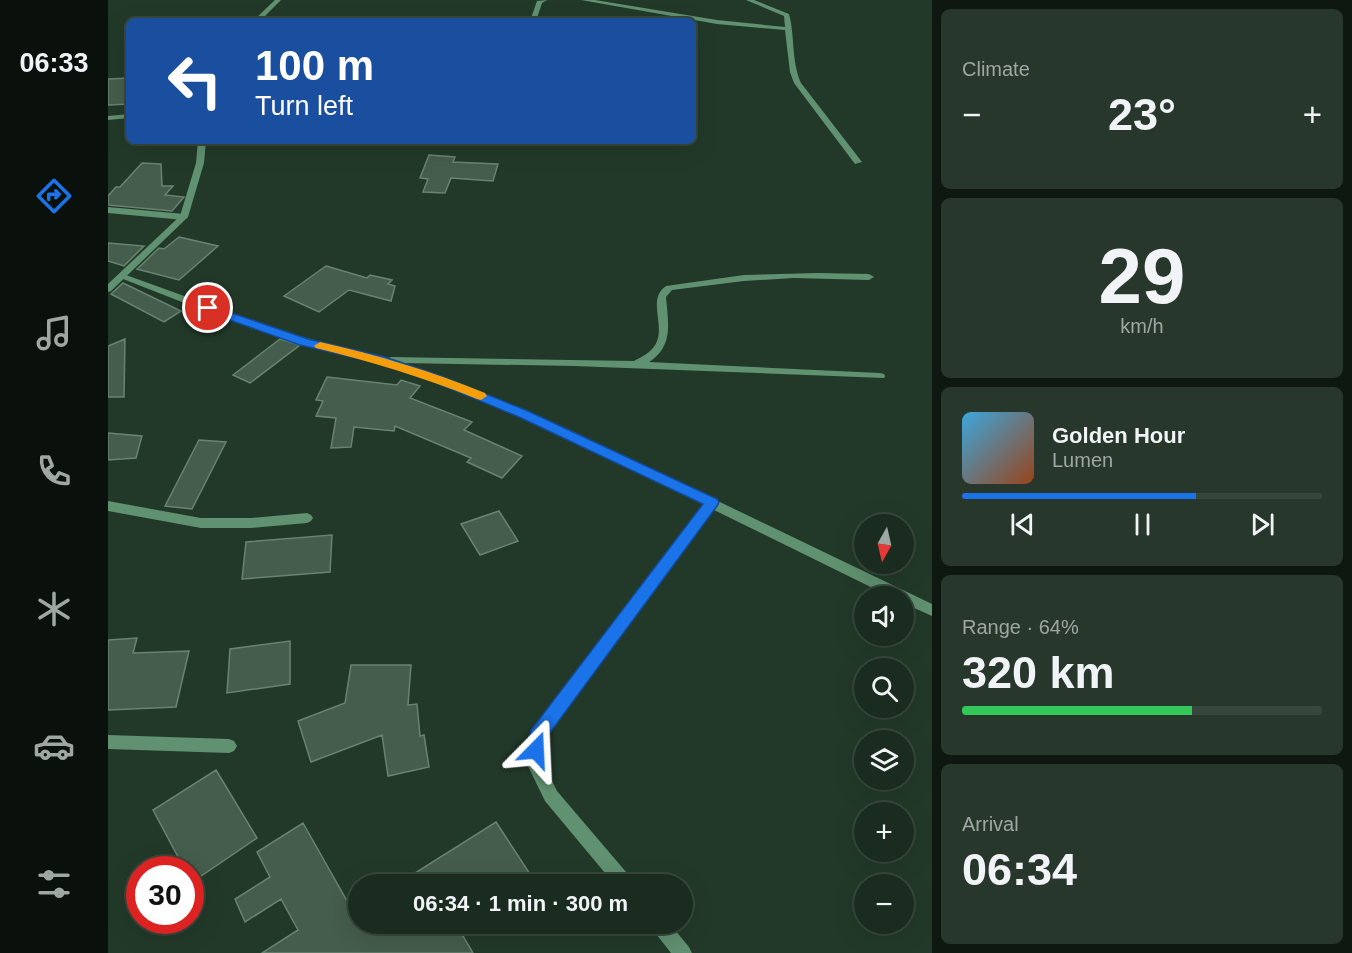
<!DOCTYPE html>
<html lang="en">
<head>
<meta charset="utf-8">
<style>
  :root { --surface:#1a2b1f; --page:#27372c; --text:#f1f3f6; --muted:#9fa7a4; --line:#38473d; --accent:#1a73e8 }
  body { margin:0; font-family:Arial,sans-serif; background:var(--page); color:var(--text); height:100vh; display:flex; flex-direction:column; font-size:22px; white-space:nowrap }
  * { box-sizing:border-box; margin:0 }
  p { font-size:20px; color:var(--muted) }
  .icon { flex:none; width:33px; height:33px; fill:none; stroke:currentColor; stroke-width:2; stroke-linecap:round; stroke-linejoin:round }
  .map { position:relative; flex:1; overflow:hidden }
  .panel { display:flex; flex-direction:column; gap:9px; padding:9px; background:#0e1811; width:420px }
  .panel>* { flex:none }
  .banner { position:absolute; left:18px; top:18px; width:570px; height:126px; border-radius:9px; box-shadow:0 6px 24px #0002,0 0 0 2px var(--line); background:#1a4fa0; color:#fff; overflow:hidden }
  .needle { width:39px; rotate:188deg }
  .tools { position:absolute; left:746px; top:514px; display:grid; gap:12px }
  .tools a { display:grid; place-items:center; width:60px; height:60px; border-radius:50%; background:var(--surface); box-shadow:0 6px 24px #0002,0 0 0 2px var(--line); font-size:30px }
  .speed { position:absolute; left:18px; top:856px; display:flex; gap:12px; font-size:30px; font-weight:700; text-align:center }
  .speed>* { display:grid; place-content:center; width:78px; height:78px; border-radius:50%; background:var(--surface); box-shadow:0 6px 24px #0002,0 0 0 2px var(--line); line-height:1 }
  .speed .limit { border:9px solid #d22; background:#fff; color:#111 }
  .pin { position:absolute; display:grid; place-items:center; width:51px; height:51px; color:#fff; margin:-26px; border:3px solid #fff; border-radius:50%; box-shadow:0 2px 6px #0007 }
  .me { position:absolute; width:66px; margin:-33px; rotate:21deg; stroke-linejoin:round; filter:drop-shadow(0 0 4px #0008) }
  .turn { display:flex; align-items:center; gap:21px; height:126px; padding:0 30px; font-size:27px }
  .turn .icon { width:78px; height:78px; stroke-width:2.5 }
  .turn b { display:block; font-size:42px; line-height:51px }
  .big { font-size:45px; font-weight:600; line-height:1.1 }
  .panel .tile { flex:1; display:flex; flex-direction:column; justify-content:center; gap:9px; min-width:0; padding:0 21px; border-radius:9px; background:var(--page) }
  .panel .dial { align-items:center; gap:0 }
  .dial b { font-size:78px; line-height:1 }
  .song { display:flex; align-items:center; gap:18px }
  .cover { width:72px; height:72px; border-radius:9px; background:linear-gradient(135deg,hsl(200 70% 55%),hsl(20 70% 35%)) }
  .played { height:6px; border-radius:3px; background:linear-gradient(90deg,var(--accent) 65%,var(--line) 65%) }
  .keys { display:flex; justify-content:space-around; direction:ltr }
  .heat { display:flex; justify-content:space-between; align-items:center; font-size:33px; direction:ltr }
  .charge { height:9px; border-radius:4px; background:linear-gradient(90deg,#34c759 64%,var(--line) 0) }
  .trip { position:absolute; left:240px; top:874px; width:345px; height:60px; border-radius:30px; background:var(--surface); box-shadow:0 6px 24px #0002,0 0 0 2px var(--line); font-weight:600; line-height:60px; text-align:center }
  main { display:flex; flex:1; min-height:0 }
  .menu { display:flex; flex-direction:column; width:108px; justify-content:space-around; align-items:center; background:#0a110c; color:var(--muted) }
  .menu .icon { width:42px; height:42px }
  .menu .current { color:var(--accent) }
  .menu b { font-size:27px; color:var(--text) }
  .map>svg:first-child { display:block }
</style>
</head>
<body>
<main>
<nav class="menu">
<b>06:33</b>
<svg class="icon current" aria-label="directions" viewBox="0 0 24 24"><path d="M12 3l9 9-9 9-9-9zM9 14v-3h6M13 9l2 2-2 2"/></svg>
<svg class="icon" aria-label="music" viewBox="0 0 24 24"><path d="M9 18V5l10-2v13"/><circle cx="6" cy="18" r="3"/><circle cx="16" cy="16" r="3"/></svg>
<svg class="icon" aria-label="phone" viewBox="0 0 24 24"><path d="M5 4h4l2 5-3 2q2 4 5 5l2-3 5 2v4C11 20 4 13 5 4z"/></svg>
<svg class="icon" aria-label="climate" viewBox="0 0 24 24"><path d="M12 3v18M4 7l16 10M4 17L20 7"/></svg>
<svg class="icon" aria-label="car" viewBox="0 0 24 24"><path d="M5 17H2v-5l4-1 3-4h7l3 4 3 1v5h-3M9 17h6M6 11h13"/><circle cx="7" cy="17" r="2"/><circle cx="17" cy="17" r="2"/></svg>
<svg class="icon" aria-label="filters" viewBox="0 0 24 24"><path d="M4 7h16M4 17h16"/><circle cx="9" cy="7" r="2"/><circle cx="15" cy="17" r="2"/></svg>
</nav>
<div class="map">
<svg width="824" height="953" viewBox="0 0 824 953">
  <rect width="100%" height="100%" fill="#223929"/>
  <path fill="#455d4c" stroke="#698371" stroke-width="1.5" d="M21,78V104L0,105V79Z
    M321,155L347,157L345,162L390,164L385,181L343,178L337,193L315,192L320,179L312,178Z
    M34,163L53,164L54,186H65L57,195L76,197L64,211L0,205V196L8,187H12Z
    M71,237L110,246L71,280L29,269L51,248L56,249Z
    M0,243L36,246L16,266L0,261Z
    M218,266L259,278L262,275L284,280L280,284L287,286L283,301L241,290L211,312L176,296Z
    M15,283L73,311L56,322L3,294Z
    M17,339L16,397H0V346Z
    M172,339L192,345L142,383L125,375Z
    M219,377L289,385L293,380L312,386L302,398L364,422L356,430L414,456L394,478L359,462L363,458L287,426L286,431L246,427L243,447L223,448L228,418L208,416L215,401L208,400Z
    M0,433L34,436L28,458L0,460Z
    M91,440L118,442L84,509L57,506Z
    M391,511L410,541L372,555L353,524Z
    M224,535L222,572L134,579L138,542Z
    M29,638L25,653L81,651L68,707L0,710V640Z
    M182,641V684L119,693L122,649Z
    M243,665H303L300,705L309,704L312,736L316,735L321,767L280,776L274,735L203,762L190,721L237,703Z
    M108,770L149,838L83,883L82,870H77L45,810Z
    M388,822L422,874L406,885H288Z
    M195,823L238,899L241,898L250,916V924H348L365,953H154L190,930L173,899L137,922L127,899L162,877L149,852Z"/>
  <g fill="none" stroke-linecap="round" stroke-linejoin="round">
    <path fill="#609170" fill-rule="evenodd" d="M439,0L434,3L428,21H422L429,1Z
      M473,0H487L609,20L677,27L676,16L638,0H646L681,14C687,35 683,60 693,83L754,162L747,164L686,83L682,72L677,30L609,24Z
      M21,114V118L0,120V116Z
      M354,141H479L482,143L478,145L358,143Z
      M0,207L76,214L80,217L76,220L0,213Z
      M710,273L761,274L766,277L761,280L686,278L636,281L564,290L558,297C560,322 566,346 541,362L772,373L776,374L777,376L776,378L466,366L293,363L334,377L460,429L824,604V616L795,603V597H783L606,510L436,737L435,763L449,791L524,879L527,885H507L437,801L419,764L421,735L596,505L452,435L326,381L293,370L169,336L79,304L10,277L12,275H18L176,332L278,359L283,357L526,361C533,357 540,354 545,348C561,329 537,300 558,286L636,275Z
      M0,501L93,518H143L199,513L203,515L205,518L203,521L199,523L143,528H93L0,511Z
      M0,735L121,739L126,741L129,746L126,751L121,753L0,749Z
      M542,924H562L581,947L584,953H563L545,930Z"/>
    <path fill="#609170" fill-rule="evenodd" d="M167,0H173L152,21H145Z
      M90,141H98L96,163L80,217L3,291L0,292V284L72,216L88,163Z"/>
  </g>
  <path fill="#1a73e8" stroke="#114b97" stroke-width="1.5" d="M100,305L200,339L277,357L333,376L420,411L609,499L611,502L609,506L438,738L434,756L428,758L422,756L419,750L423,730L595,504L411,417L324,381L270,363L192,345L96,311V306Z"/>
  <path fill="#f59e0b" d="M212,342C269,355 323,371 377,393L379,396L373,400L369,399C315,377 264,362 208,348L206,346Z"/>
</svg>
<div class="tools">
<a><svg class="needle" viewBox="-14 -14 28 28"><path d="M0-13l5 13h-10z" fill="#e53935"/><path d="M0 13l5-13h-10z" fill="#9fa7a4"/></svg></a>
<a><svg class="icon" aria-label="sound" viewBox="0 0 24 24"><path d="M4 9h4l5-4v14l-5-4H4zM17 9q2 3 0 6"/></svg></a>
<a><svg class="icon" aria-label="search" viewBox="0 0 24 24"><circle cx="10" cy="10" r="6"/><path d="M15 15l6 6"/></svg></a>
<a><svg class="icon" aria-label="layers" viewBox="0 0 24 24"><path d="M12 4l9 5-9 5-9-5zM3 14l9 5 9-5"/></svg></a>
<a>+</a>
<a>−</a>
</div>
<div class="speed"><div class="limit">30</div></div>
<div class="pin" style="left:100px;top:308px;background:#d93025"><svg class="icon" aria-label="arrive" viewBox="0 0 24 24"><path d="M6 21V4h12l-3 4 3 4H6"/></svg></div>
<svg class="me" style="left:428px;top:750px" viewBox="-20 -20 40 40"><path d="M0-17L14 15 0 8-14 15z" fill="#1a73e8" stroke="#fff" stroke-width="4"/></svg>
<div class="trip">06:34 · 1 min · 300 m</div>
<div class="banner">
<div class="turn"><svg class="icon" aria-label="left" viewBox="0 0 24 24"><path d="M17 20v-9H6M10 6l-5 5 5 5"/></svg><div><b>100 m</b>Turn left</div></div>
</div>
</div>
<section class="panel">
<div class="tile"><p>Climate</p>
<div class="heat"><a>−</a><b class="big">23°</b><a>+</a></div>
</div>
<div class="tile dial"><b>29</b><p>km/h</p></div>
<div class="tile">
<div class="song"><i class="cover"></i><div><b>Golden Hour</b><p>Lumen</p></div></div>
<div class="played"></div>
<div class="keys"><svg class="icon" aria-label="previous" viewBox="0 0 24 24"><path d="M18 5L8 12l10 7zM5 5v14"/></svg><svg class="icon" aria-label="pause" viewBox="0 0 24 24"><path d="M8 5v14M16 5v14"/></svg><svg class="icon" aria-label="next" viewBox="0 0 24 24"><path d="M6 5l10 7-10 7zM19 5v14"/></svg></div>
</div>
<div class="tile"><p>Range · 64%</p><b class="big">320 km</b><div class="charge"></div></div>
<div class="tile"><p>Arrival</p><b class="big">06:34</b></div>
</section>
</main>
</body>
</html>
